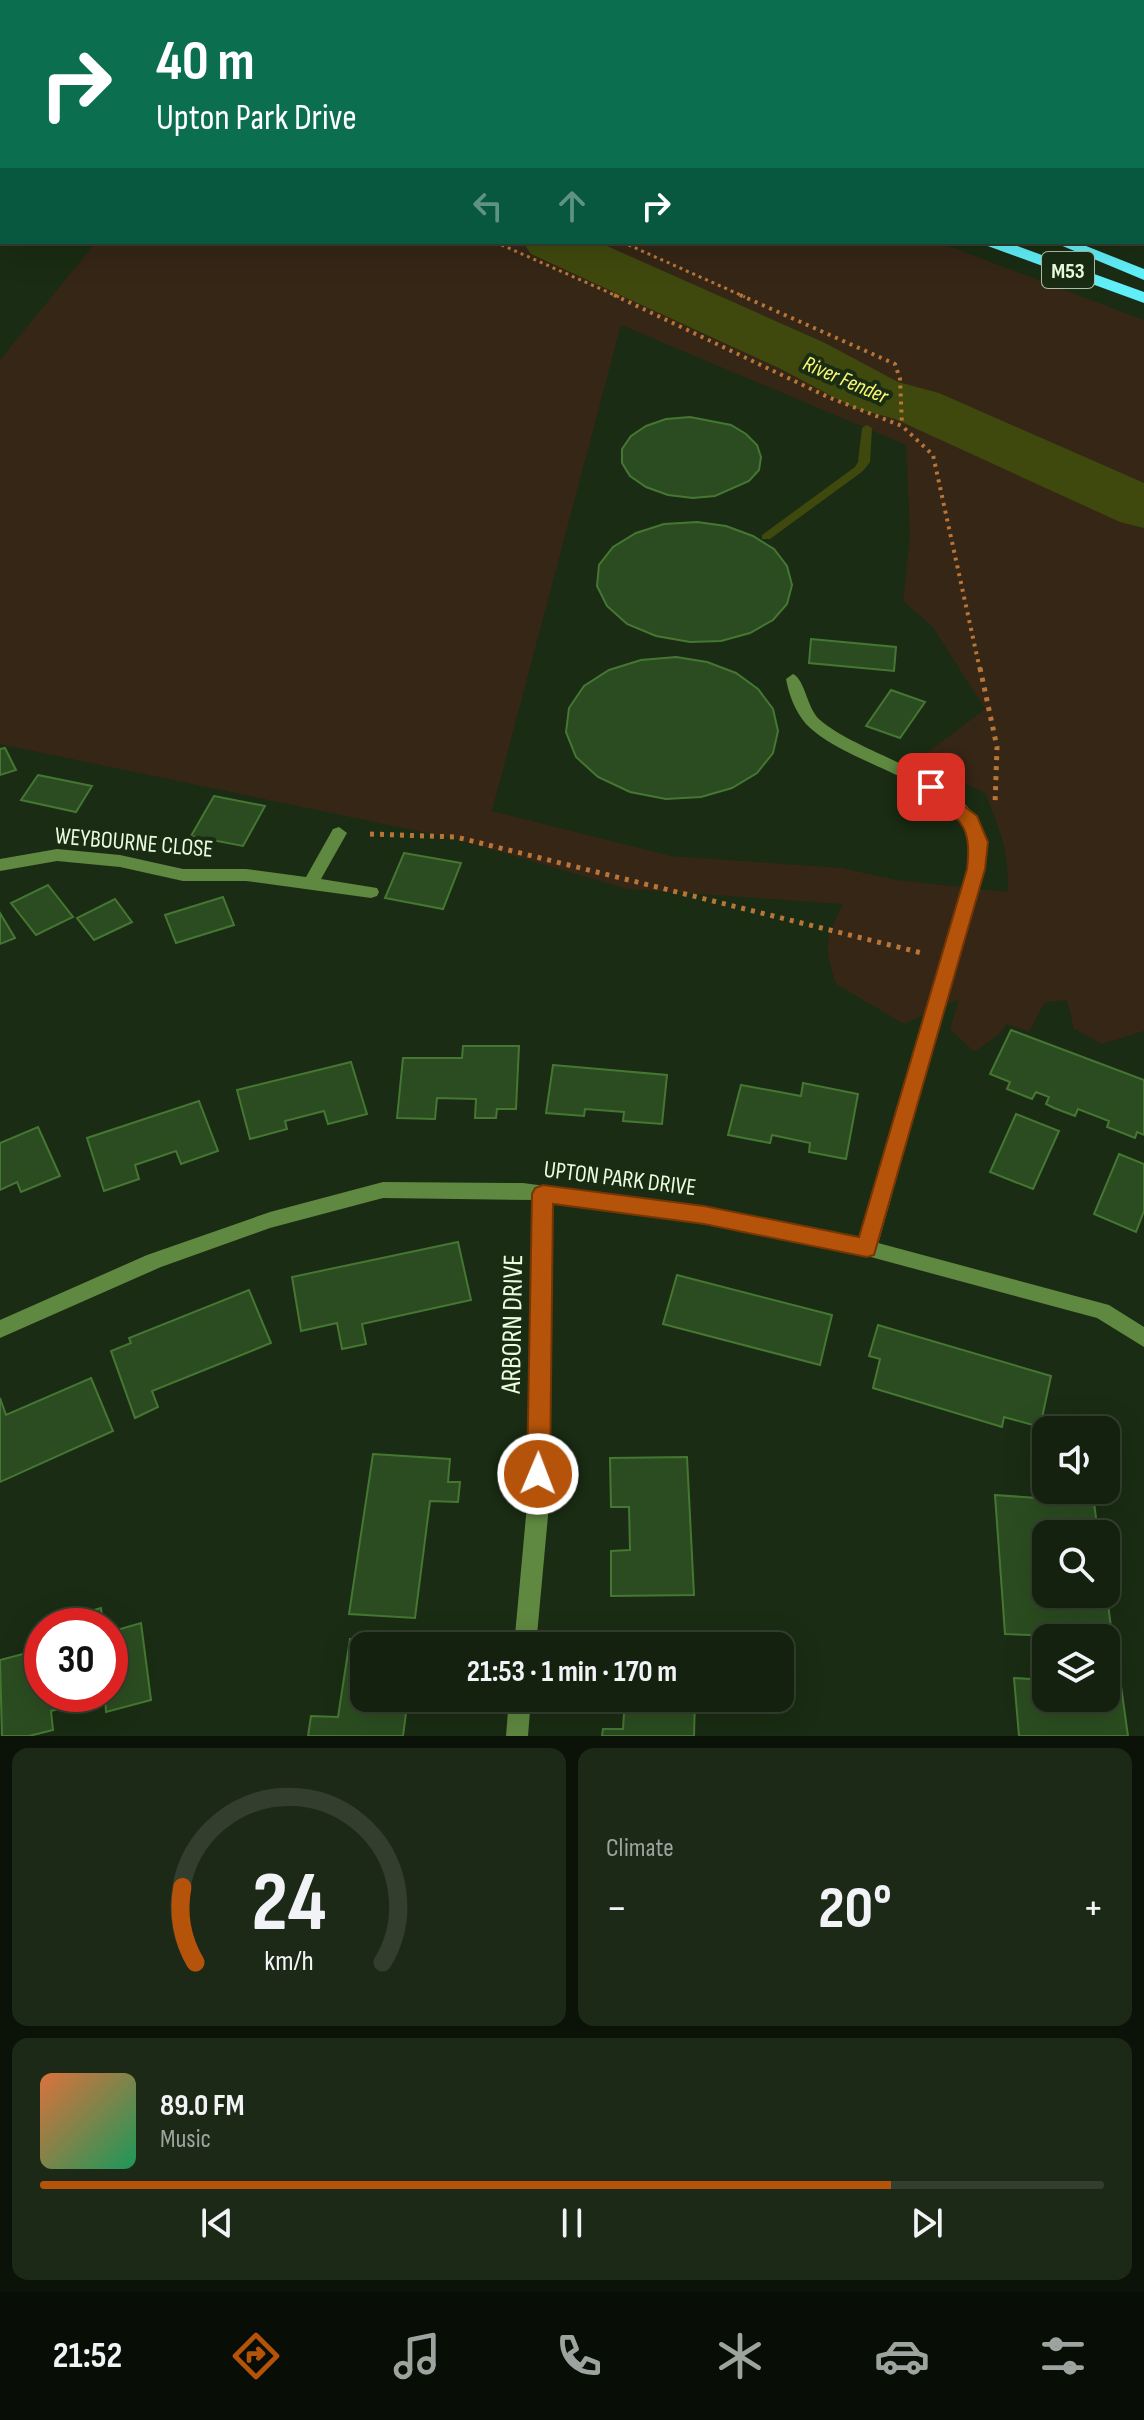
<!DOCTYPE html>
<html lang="en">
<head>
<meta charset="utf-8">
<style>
  :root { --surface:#14210e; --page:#1d2917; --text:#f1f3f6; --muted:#9da39e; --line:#333e2e; --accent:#b45309 }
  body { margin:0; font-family:"Sofia Sans Condensed",sans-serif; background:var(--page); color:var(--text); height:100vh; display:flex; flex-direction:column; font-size:30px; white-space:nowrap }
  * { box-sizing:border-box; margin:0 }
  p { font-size:26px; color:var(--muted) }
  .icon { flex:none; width:44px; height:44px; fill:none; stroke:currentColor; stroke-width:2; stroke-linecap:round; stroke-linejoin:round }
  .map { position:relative; height:1736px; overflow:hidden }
  .side { display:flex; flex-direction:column; gap:12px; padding:12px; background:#0b1208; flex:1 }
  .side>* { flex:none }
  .guide { position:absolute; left:0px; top:0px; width:1144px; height:244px; box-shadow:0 8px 32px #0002,0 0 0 2px var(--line); background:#0b6e4f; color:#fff; overflow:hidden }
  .fabs { position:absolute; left:1032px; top:1416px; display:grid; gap:16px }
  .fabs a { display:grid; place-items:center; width:88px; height:88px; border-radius:16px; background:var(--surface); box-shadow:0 8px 32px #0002,0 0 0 2px var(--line); font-size:40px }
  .speed { position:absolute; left:24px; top:1608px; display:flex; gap:16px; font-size:40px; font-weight:700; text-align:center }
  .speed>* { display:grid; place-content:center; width:104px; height:104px; border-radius:50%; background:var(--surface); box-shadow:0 8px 32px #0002,0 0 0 2px var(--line); line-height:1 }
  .speed .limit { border:12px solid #d22; background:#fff; color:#111 }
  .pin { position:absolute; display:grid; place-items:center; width:68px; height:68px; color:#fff; margin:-34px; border-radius:16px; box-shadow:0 4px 12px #0006 }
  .me { position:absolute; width:88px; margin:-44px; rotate:1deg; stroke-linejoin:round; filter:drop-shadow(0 0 6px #0008) }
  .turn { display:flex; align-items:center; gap:28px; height:168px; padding:0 24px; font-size:36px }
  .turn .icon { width:104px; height:104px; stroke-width:2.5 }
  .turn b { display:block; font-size:56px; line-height:68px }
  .lanes { display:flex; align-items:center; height:76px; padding:0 24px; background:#0003; justify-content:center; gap:40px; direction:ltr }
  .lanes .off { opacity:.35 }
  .big { font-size:60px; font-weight:700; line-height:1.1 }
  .side .card { flex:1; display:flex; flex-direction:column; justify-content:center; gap:12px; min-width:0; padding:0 28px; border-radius:16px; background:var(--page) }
  .side .dial { align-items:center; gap:0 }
  .dial svg { height:208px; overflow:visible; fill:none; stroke:var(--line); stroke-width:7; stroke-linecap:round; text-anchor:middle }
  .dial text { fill:var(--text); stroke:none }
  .song { display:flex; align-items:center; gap:24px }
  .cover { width:96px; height:96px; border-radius:12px; background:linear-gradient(135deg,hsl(20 70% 55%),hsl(150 70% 35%)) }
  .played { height:8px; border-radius:4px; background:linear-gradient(90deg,var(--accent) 80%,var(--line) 80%) }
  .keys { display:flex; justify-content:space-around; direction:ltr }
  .heat { display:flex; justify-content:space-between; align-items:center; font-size:44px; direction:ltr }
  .side .tiles { flex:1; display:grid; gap:12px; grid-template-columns:1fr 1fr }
  .card:last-child { grid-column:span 2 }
  .trip { position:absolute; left:350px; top:1632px; width:444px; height:80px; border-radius:16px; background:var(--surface); box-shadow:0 8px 32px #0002,0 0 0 2px var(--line); font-weight:700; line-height:80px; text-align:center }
  .tab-bar { display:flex; height:128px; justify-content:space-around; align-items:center; background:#080d06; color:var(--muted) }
  .tab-bar .icon { width:56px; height:56px }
  .tab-bar .on { color:var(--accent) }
  .tab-bar b { font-size:36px; color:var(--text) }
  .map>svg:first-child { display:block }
</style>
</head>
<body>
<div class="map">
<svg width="1144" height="1736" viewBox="0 0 1144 1736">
  <rect width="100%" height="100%" fill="#1a2c13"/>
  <path fill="#352616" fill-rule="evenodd" d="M96,242H938L1144,320V1031L1102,1044L1074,1029L1067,1000L1045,1002L1029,1032L1007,1024L998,1035L974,1052L950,1029L959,999L904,1024L836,984C823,945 825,940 843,904L627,889L456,839L0,744V360ZM621,325L906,445L910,536L903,601L932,626L985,709L917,760L985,793C998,824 1011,857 1007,892L896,880L842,868L671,856L492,811Z"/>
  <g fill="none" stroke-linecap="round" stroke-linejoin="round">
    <path fill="#3f490e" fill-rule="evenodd" d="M876,392L881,395L872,410L868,411L864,410L863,408L872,393Z
      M867,425L872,428L870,462L863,471L770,539H762V535L855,467L858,462L862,428Z"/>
    <path fill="#3f490e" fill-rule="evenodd" d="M0,21H2V49H0Z
      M523,242H598L825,343L898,382L939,393L1144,483V528L1120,522L895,419L854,408L781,369L531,254Z"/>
  </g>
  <path fill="#2b4c20" stroke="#457733" stroke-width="2" d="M690,417L731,425L746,434L757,445L761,457L759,470L749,481L715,496L693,498L668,495L646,487L630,476L622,463V449L631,436L646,426L666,419Z
    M697,522L726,526L753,536L774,549L787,566L792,585L787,604L773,620L750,633L721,641L690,642L656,636L627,624L607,606L597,586L599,565L613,547L636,533L664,524Z
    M811,639L896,647L894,671L809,663Z
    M676,657L707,662L736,673L758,689L773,709L778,731L773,753L757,773L732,788L701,797L666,799L630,792L598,777L576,757L566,732L569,708L584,686L609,670L641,660Z
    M891,690L925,702L900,738L866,726Z
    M5,748L16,770L0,775V749Z
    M38,775L92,786L76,812L21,800Z
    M214,796L265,806L243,846L191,836Z
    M404,853L461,863L443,909L385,898Z
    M48,885L73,917L36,935L11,903Z
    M223,897L234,925L176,943L165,915Z
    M115,899L132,922L94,940L77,918Z
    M0,913L15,938L0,944Z
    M1011,1030L1144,1080V1135L1137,1132L1135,1138L1107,1127L1109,1121L1078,1109L1075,1116L1054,1108L1046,1104L1049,1097L1036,1092L1032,1099L1007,1089L1010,1082L990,1074Z
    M463,1046H519L516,1109H497L496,1118H475L476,1099L437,1098L435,1119L397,1118L403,1058H462Z
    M351,1062L367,1114L328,1124L324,1111L285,1121L287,1129L250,1139L237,1090Z
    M553,1065L667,1075L662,1124L623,1121L624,1112L585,1109L584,1116L546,1113Z
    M803,1083L858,1094L846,1159L809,1152L810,1143L772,1135L770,1143L728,1135L741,1085L801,1096Z
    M199,1101L218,1151L181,1164L176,1151L135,1165L139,1179L104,1191L87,1138Z
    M1016,1114L1059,1131L1033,1189L990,1172Z
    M38,1127L60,1176L21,1192L17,1182L0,1190V1143Z
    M1119,1154L1144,1164V1211L1136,1232L1094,1214Z
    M458,1242L471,1300L362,1324L366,1344L342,1349L337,1323L301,1331L292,1277Z
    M677,1275L832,1315L820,1365L663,1324Z
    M249,1290L271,1343L152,1391L158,1407L135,1418L111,1351L131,1343L129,1338Z
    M878,1325L1051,1376L1040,1427L1004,1417L1002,1427L873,1388L880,1359L869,1356Z
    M91,1378L113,1431L0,1482V1398L6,1415Z
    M373,1454L450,1459L448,1482H460L458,1502L430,1501L415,1618L349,1614Z
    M687,1457L694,1595L611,1596V1551L630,1550L629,1507H611L610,1458Z
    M995,1495L1094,1502L1098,1534H1046V1594L1107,1596L1113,1643H1106V1638L1005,1634Z
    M101,1608L103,1626H68V1617Z
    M141,1623L151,1700L106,1712L105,1696L51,1711L53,1730L29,1736H2L0,1660L42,1649V1694H110V1632Z
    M606,1631L695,1636V1646H606Z
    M350,1639L414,1643V1646H364V1698H408L403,1736H308L311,1716L338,1717Z
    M1014,1678L1046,1680V1698H1106V1685L1121,1686L1128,1736H1019Z
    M625,1698H695L694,1736H602L603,1729H623Z"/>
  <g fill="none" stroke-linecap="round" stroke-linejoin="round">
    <path stroke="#b97537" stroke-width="3" stroke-dasharray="3 4" stroke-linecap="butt" d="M1131,0L1136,2
      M495,242L619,297
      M622,242L745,297"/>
    <path stroke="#b97537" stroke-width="4" stroke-dasharray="3 5" stroke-linecap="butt" d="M614,295L828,397L902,426L933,455L980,670
      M740,295L895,364L900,379L902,425"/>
    <path stroke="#b97537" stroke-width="5" stroke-dasharray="4 6" stroke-linecap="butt" d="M980,668L997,747L995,805
      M370,834L456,837L922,953"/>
    <path fill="#5f8840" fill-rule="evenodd" d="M793,674C805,679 807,709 820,720C864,758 978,778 987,845C988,852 985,861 984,869L877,1248L874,1254L867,1256L860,1254L857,1248L968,869C970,855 973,840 966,827C941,779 843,763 806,724C795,711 789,695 786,679Z"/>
    <path fill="#5f8840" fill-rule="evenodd" d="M0,189H2L0,196Z
      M339,827L347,833L321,879L377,888L379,892L377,896L371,898L246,881H183L120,867L57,861L0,871V859L57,849L120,855L183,869H246L306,877L333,829Z
      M383,1182L523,1183L704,1207L867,1240L1109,1305L1144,1327V1347L1097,1318L867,1256L704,1223L552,1203L549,1505L536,1646H514L527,1505L534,1200L383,1198L270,1228L161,1267L0,1338V1320L147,1255L270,1212Z
      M509,1698H531L528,1736H506Z"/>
    <path fill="#60eff8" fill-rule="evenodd" d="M149,0H184L186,2H151Z
      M442,0H459L461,2H444Z
      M500,0H517L519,2H502Z
      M597,0H612L614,2H599Z
      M1142,221H1144V231H1142Z
      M983,242H1006L1144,292V303L985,245Z
      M1053,242H1076L1144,269V280Z"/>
    <defs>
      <path id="rail" d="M909,0L914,2
        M928,0L933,2"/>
    </defs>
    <use href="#rail" stroke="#f4a214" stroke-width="6"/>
    <use href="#rail" stroke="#1a2c13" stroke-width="4" stroke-dasharray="11" stroke-linecap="butt"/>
  </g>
  <path fill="#b45309" stroke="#753606" stroke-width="2" d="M931,781L977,816L988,842L985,869L874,1255L867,1257L704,1224L553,1204L550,1474L547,1482L538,1485L530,1482L527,1474L532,1194L535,1188L543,1185L704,1206L859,1237L967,869C973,822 958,820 925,791L922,787L925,783Z"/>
  <g text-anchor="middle" stroke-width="8" stroke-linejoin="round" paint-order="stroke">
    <rect fill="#1a2c13" stroke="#acbfa2" stroke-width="2" x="1042" y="252" width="52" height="36" rx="6"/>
    <g font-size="22" font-weight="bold" fill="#eafedf">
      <text x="1068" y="278">M53</text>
    </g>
    <g font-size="22" font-style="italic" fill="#f9f872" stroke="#1a2c13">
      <text transform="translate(846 379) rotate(23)" y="8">River Fender</text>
    </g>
    <g font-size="24" fill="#eafedf" stroke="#1a2c13">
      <text transform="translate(134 842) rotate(5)" y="8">WEYBOURNE CLOSE</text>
      <text transform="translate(620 1178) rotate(7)" y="8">UPTON PARK DRIVE</text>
    </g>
    <g font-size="28" fill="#eafedf" stroke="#1a2c13">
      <text transform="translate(511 1324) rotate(-89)" y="10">ARBORN DRIVE</text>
    </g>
  </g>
</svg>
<div class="fabs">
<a><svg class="icon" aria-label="sound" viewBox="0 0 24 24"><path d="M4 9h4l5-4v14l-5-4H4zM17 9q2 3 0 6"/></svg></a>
<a><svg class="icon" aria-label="search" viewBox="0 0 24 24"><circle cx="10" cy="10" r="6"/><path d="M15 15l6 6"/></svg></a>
<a><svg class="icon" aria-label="layers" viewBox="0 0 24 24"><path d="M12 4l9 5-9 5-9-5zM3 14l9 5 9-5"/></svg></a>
</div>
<div class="speed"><div class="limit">30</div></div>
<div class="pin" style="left:931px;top:787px;background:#d93025"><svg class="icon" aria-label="arrive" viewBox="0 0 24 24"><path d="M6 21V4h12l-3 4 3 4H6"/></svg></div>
<svg class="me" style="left:538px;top:1474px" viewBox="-20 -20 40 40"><circle r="17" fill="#b45309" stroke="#fff" stroke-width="3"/><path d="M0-11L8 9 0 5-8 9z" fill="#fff"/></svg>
<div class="trip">21:53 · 1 min · 170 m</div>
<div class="guide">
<div class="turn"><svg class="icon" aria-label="right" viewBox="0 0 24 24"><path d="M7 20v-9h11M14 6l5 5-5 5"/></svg><div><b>40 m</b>Upton Park Drive</div></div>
<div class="lanes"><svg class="icon off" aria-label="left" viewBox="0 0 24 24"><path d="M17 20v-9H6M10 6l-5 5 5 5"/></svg><svg class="icon off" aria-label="ahead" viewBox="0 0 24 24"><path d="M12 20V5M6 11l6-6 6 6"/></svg><svg class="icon" aria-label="right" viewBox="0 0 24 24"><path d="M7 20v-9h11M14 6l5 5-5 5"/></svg></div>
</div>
</div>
<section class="side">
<div class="tiles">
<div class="card dial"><svg viewBox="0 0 100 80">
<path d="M14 69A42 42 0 1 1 86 69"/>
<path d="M14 69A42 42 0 0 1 9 40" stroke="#b45309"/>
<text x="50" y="56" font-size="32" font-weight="700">24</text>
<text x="50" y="72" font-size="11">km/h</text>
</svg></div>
<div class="card"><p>Climate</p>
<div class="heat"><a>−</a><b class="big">20°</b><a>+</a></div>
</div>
<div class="card">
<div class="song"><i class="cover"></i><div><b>89.0 FM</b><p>Music</p></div></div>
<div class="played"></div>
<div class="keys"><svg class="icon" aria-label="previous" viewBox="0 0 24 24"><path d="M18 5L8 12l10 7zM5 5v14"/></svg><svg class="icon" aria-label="pause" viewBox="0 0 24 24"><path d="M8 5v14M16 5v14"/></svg><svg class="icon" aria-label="next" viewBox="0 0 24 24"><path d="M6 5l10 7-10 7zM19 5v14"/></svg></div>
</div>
</div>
</section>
<nav class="tab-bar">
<b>21:52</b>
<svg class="icon on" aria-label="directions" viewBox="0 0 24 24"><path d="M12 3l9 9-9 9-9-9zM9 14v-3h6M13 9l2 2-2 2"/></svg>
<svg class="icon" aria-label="music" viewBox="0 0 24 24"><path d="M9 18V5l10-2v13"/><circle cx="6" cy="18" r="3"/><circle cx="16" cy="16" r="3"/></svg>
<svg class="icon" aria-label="phone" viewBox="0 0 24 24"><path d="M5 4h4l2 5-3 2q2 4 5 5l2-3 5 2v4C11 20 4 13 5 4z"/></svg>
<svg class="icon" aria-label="climate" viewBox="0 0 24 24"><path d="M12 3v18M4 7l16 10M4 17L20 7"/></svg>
<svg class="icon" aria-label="car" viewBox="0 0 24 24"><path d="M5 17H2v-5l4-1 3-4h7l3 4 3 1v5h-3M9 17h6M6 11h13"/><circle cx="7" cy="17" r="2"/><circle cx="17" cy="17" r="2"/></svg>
<svg class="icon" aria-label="filters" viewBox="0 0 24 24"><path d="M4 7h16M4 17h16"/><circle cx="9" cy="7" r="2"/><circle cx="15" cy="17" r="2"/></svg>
</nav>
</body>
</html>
